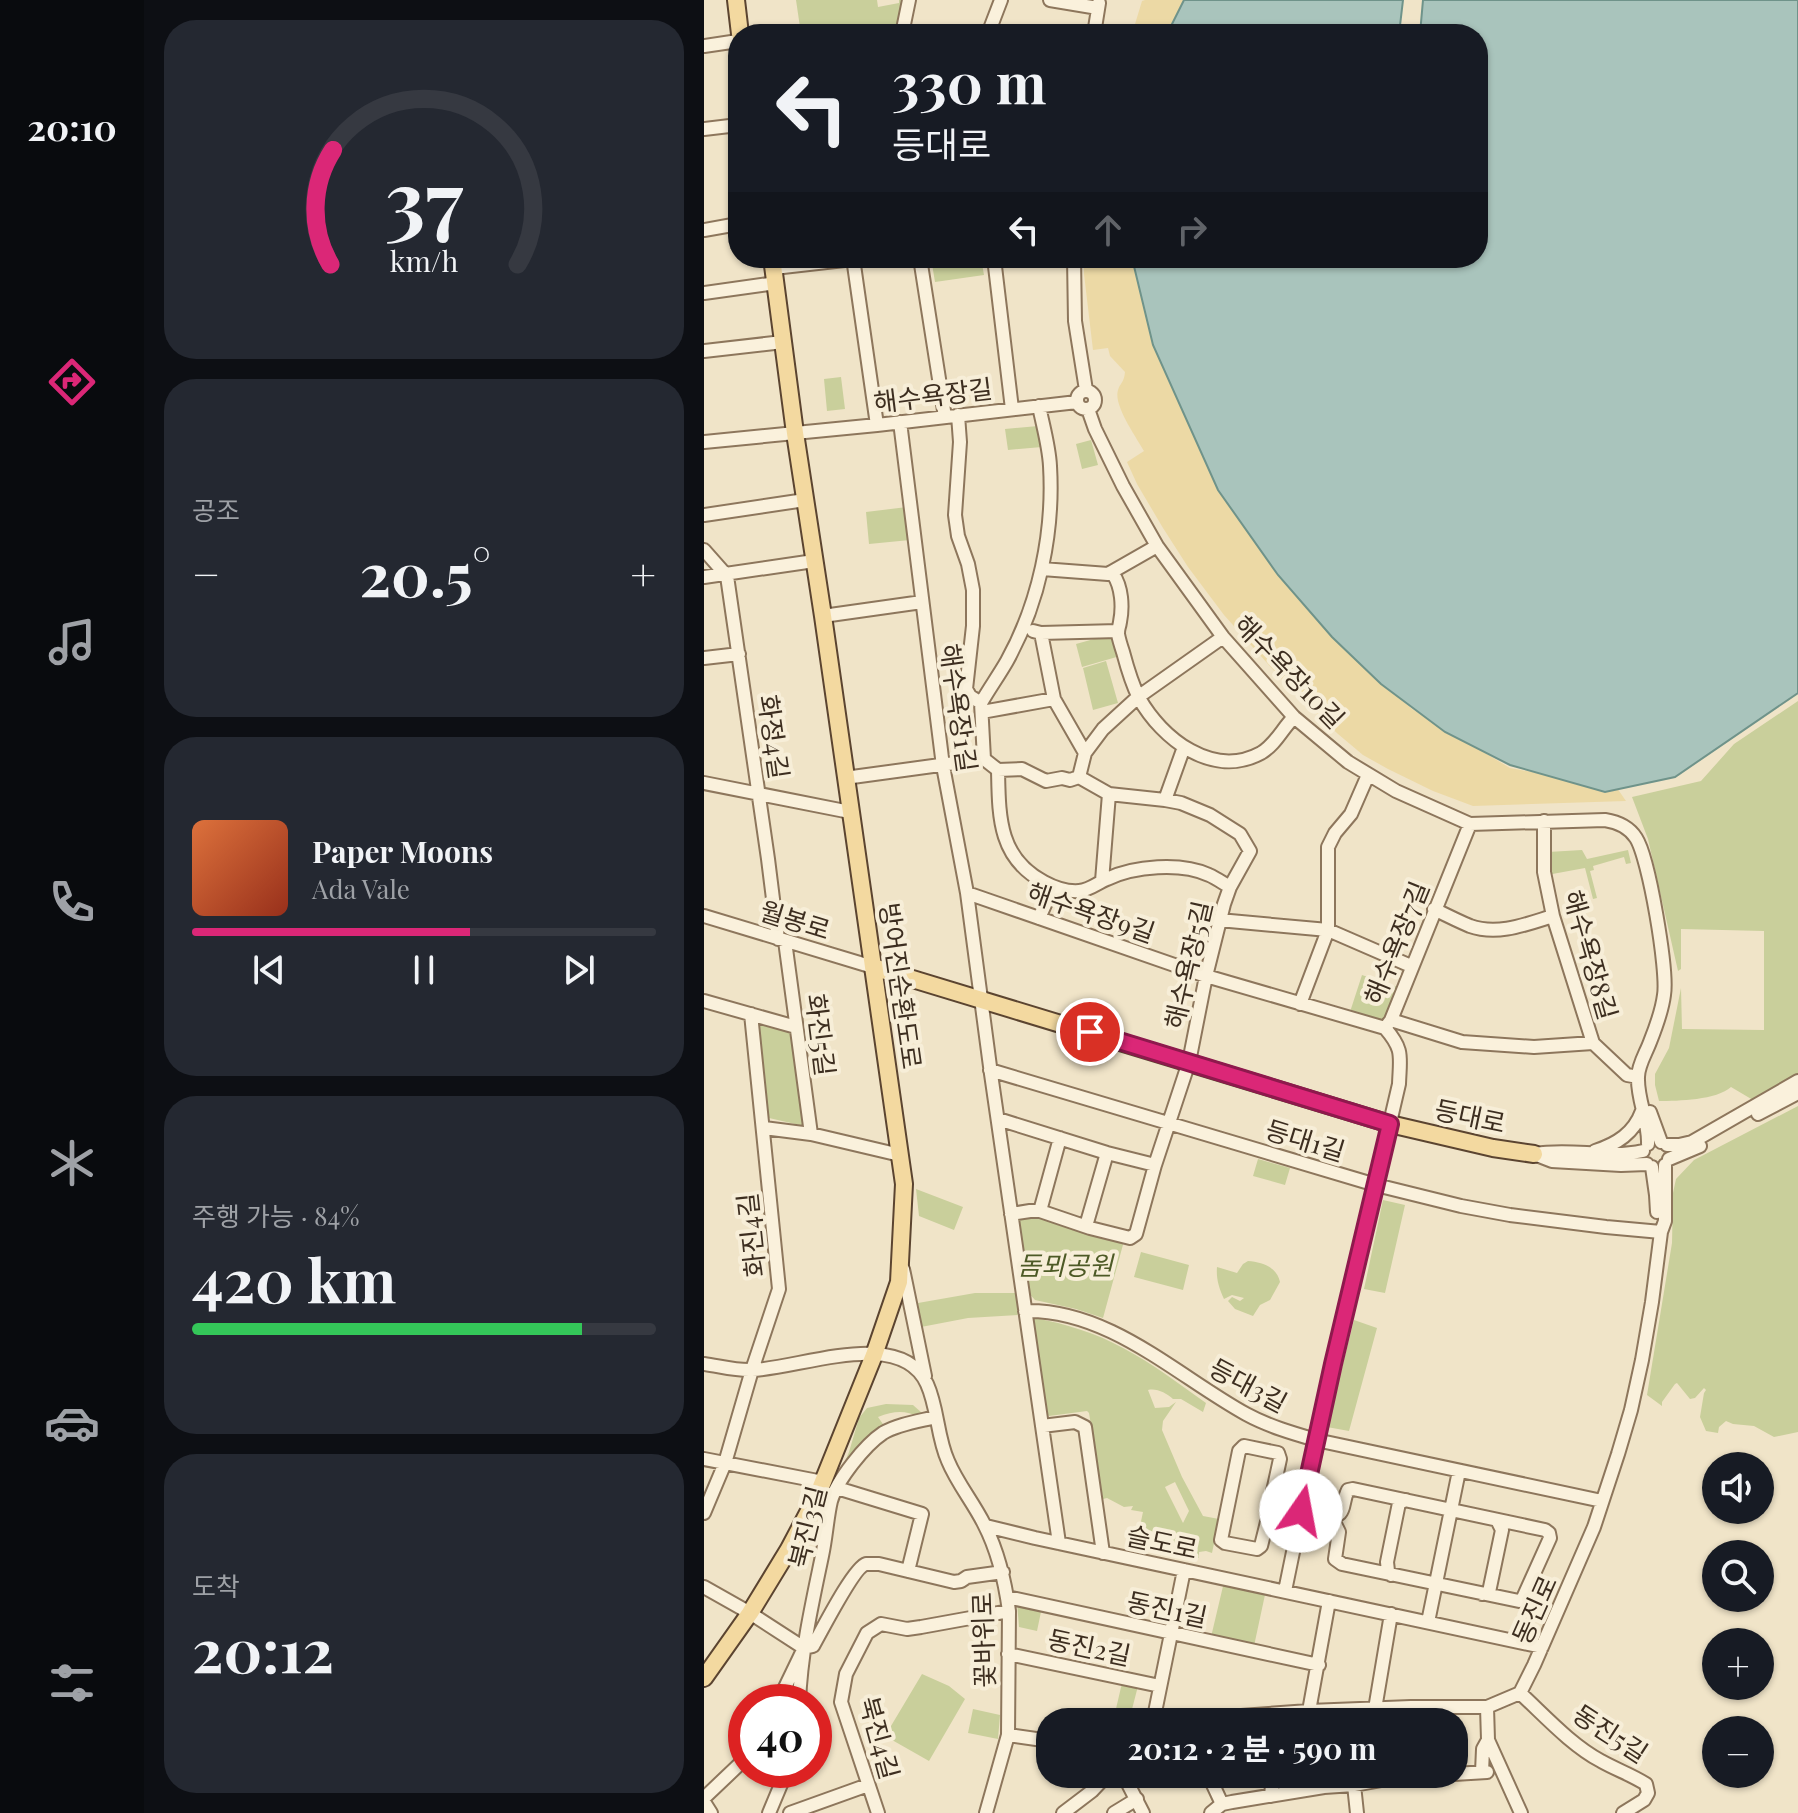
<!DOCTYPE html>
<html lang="ko">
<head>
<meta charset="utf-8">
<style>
  :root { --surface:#171b24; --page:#242831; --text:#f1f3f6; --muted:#9ea1a6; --line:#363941; --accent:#db2777 }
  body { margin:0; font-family:"Playfair Display","Noto Sans KR",serif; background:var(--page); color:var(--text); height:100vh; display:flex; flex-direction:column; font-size:30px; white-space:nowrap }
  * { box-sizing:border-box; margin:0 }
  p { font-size:26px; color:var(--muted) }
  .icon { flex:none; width:44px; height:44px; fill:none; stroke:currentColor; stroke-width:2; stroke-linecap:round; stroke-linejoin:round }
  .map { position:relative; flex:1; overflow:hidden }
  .sheet { display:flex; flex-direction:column; gap:20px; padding:20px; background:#0d0f14; width:560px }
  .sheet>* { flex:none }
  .banner { position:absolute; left:24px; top:24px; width:760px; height:244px; border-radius:32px; box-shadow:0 2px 6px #0004; background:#171b24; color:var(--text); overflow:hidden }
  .tools { position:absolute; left:998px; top:1452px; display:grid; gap:16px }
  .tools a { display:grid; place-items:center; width:72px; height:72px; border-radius:50%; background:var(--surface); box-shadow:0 2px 6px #0004; font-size:40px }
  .speed { position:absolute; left:24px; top:1684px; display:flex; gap:16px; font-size:40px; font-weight:700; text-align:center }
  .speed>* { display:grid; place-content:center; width:104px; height:104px; border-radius:50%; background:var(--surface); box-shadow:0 2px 6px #0004; line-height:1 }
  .speed .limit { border:12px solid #d22; background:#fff; color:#111 }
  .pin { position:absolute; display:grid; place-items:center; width:68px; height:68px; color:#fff; margin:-34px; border:4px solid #fff; border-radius:50%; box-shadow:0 2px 8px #0007 }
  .me { position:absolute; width:88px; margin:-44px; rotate:12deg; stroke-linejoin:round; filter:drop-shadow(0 0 6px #0008) }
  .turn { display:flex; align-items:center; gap:28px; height:168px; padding:0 32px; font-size:36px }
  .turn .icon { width:104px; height:104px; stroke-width:2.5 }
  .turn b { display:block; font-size:56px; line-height:68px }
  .lanes { display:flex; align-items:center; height:76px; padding:0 32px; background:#0003; justify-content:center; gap:40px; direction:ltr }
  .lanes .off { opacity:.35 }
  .big { font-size:60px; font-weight:700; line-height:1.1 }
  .sheet .card { flex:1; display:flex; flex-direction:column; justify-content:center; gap:12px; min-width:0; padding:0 28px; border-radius:32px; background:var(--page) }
  .sheet .dial { align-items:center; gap:0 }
  .dial svg { height:208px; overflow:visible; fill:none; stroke:var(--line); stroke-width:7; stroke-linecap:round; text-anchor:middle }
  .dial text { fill:var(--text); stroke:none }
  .song { display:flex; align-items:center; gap:24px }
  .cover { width:96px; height:96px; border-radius:12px; background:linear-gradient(135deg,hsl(20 70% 55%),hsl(10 70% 35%)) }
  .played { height:8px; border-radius:4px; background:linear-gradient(90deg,var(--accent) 60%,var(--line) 60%) }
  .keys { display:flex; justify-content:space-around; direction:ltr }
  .heat { display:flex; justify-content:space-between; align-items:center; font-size:44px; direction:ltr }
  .charge { height:12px; border-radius:6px; background:linear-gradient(90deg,#34c759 84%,var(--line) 0) }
  .trip { position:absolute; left:332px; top:1708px; width:432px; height:80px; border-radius:32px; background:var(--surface); box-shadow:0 2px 6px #0004; font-weight:700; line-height:80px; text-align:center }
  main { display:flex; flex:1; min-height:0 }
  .menu { display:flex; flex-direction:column; width:144px; justify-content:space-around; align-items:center; background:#090b0e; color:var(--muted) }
  .menu .icon { width:56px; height:56px }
  .menu .active { color:var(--accent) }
  .menu b { font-size:36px; color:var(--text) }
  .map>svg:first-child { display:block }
</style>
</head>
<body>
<main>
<nav class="menu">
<b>20:10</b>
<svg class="icon active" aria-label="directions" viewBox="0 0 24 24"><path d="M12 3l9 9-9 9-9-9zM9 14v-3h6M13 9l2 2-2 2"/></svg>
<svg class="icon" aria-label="music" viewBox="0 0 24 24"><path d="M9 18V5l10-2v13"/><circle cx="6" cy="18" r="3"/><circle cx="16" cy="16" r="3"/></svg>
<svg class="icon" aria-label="phone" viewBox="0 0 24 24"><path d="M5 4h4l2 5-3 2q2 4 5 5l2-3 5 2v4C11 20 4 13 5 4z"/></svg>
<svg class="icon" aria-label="climate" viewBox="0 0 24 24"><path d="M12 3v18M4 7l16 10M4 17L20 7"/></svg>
<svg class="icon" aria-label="car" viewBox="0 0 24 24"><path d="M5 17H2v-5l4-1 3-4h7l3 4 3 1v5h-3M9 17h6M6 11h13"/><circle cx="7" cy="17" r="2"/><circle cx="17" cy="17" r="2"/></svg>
<svg class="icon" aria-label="filters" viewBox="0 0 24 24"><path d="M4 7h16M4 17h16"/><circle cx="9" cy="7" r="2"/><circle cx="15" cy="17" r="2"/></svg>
</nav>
<section class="sheet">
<div class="card dial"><svg viewBox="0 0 100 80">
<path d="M14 69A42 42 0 1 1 86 69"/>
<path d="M14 69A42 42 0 0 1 15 25" stroke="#db2777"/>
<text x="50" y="56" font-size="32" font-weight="700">37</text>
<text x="50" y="72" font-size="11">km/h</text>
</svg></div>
<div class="card"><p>공조</p>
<div class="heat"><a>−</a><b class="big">20.5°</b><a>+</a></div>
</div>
<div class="card">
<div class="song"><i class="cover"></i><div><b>Paper Moons</b><p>Ada Vale</p></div></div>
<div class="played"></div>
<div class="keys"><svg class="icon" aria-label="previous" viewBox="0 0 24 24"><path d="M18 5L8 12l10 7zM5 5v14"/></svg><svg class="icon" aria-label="pause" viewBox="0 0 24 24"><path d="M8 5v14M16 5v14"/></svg><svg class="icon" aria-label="next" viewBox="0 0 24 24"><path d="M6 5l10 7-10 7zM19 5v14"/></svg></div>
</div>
<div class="card"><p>주행 가능 · 84%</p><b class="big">420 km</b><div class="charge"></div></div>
<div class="card"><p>도착</p><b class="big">20:12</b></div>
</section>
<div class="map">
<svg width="1094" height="1813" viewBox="0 0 1094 1813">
  <rect width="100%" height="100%" fill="#f0e4c8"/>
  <path fill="#c9cf9b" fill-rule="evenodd" d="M92,0H173L174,7L195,3V0H198L191,34H97Z
    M227,258H277L280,275L231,282Z
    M137,377L141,409L123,411L120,379Z
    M334,426L338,447L304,450L301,429Z
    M387,440L394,465L378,469L372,444Z
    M203,507L206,540L165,544L162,512Z
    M408,634L416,656L378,667L372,644Z
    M402,661L414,703L389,710L379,668Z
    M1094,701V1075L1080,1089L1054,1103L1027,1087C1013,1100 974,1101 955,1101L951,1085V1074L965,1048L977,988L978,1029L1060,1030V931L977,929V969L974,971L944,839L928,797L997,781L1030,744Z
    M878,850L883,859L924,850L927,863L922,864L920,857L889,866L890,870L886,871L893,898L889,899L881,868L843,875L844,852Z
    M658,975L694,987L681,1021L675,1024L645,1015Z
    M53,1024L87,1033L100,1126L65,1118Z
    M1094,1106V1432L1070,1437L1050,1426L1029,1424L1022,1421L1015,1427L1014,1433L1002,1431L996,1417L1000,1393L1002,1390L1000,1388L991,1398L986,1399L973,1383L971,1384L958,1402V1406L943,1395L968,1243L969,1193L972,1179L990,1160Z
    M554,1159L586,1168L581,1185L549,1176Z
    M212,1189L259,1207L250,1230L215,1216Z
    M679,1200L701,1205L681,1293L660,1289Z
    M327,1214L420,1241L399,1318L372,1309L331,1300L323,1291L311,1221Z
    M437,1252L485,1265L479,1290L430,1277Z
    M544,1261C558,1262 573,1267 576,1282L566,1300L556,1305L549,1316L531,1309L524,1301L528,1297L536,1301L540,1298L528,1295L520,1299C515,1288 512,1279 513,1267L533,1273L539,1264Z
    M271,1293H312L314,1315L264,1318L217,1327L214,1303Z
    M331,1318C362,1324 392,1333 419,1348C448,1363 475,1384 502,1403L499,1412L477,1399H469C462,1393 453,1388 444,1390L451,1408L465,1407L472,1402L459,1421L458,1430L478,1477L499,1516L515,1519L508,1553L502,1551L495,1552V1558L432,1545L439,1512L427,1510L429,1506L420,1507L403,1498L399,1499L385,1413L383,1411L345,1416L343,1414L328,1322ZM471,1482L485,1511L479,1523L461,1487Z
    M650,1320L673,1328L645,1431L623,1427Z
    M182,1404L209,1405L218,1413L215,1417C201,1410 190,1411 174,1417L181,1427L130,1487L145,1452L155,1418L163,1408Z
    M520,1582L562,1590L550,1646L507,1637Z
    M313,1602L338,1607L333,1631L315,1627Z
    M218,1674L245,1686L261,1699L225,1761L181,1736Z
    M418,1683L434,1686L426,1717L411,1713Z
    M269,1709L296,1715L294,1739L264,1733Z"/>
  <path fill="#ecd9a5" d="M441,0H483L469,34H428L438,1Z
    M380,258H438L657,665L708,709L806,768L913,788L922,801L769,806L729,791L684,769L659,755L634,734L591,694L520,615L484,567L459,528L433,484L423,462L440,451C433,438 409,405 414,390C416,383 420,383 421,372L406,356L404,348L389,350L380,274Z"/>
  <path fill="#a9c4bc" stroke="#6f938a" stroke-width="2" d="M480,0H699L695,34H463Z
    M719,0H1094V693L971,777L901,792L806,765L741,732L677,684L628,637L574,575L514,490L449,345L428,258H774V34H716Z"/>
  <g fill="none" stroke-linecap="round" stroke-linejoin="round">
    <defs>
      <path id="minor" d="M346,0L394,8
        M198,34L205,0
        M284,34L297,0
        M390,34L395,3
        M0,46L34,41
        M0,129L34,125
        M0,230L34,224
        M149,258L173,425
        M216,258L241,417
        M290,258L308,409
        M370,258L371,321L382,390
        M70,268L158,258
        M0,293L72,283
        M0,351L79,342
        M373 400a9 9 0 1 1 18 0a9 9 0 1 1-18 0Z
        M384,409L391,429L419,486L453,546L519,637L590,717L644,762L692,791L766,824L901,820C914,822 925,827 932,838C945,858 964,971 960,995C958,1011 952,1027 946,1042C942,1053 934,1065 934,1077C933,1100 945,1121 944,1144
        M254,415L256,442L251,515L254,536L264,564L269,590V626L262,689L266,696L277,703L280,759L294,770
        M196,422L239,766L263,893L287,1074L355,1543
        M0,442L173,425L373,402
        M0,515L101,500
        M0,550L23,576L64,859L74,939
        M338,569L404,574L453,546
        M404,574H409C418,587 419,607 416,622C415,629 414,627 414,634C415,640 417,646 419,652C423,667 428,684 435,698C458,739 509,779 557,753C572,744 578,729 590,717
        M0,577L110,561
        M119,616L218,602
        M329,631L337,633L414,631
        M337,633L350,699L381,753
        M0,658L35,654
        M277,703C285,689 295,675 303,661C335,603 350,533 346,466C345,446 339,426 335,406
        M278,712L350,699
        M294,770C295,816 294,858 340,882C351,888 362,892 375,891C386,890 393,883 403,879C430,866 477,862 505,875C512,878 519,883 526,887
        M294,770L318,769L342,781L358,778L366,780L375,777
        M375,777L381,753L399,729L434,697L519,637
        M141,778L280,759
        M0,783L146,812
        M461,800L480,747
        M840,821V872L849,916L889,1043L923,1075L934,1077
        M398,881L405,794
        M263,893L502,976L681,1028
        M730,909C742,915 754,921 766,926C794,936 823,924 849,916
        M0,916L169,967
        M335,918L349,887
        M515,920L624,930L707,966
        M81,941L107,1134
        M0,1001L92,1027
        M596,1004L624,930V847L631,833L647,814L664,775
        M687,1020L758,1042L830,1047L889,1043
        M286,1070L672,1185L757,1206L806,1215L902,1227L957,1232
        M946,1112L957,1142
        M1054,1114L1094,1093
        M294,1119L403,1153L451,1165
        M60,1128L107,1134L196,1155
        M963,1145H975L988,1142L1094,1081
        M891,1151C913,1144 930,1133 938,1111
        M830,1154L848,1161L917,1165L943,1164
        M831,1154C868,1148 903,1159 939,1151
        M965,1159L996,1146
        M948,1167L952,1195L953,1212
        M336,1211L356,1138
        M307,1214L326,1211H336L386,1228L426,1238L432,1234L451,1165L485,1062L502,976L520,904L526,887L546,851L536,834L506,815L477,803L461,800L405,794L375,777
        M382,1226L403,1153
        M199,1269L221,1376
        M321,1311C405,1309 473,1376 542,1414C564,1426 588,1433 612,1440L898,1501
        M0,1364C15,1366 33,1371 48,1370C95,1369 197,1326 223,1384C234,1408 233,1437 244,1461C253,1483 269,1502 280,1524C294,1551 301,1581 305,1611L304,1735L282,1813
        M338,1426L371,1422L381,1427L399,1553
        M0,1459L119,1482
        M133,1488L218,1514L204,1571
        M576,1508L565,1514L557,1546L553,1549L521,1543L517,1540L535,1451L540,1446L574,1453L576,1459L568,1496L569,1502L576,1508L597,1511L630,1522L635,1532L631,1559L638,1564L815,1601L819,1598L846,1538L845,1533L841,1530L649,1489L644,1490C636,1506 645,1516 621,1518
        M0,1513L21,1463L48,1370L75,1289L47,1014
        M282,1526L331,1538L838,1647
        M687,1575L684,1571L683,1562L695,1503L702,1500
        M0,1587L46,1613L100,1648
        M581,1591L612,1440L695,1084C696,1056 700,1050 681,1028L687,1020L766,824
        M778,1594L785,1592L798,1530L793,1520
        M303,1597L615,1665
        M724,1622L755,1471
        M304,1654L456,1686
        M816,1693C841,1716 867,1745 897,1761C913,1770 926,1774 942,1784L944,1793L940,1800L919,1813
        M74,1702L100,1648L109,1646C117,1632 150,1567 162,1564C163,1564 173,1564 175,1564L250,1582L257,1581L263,1577L299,1572
        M95,1702C97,1652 108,1604 118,1556C122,1538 123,1518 127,1501C133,1480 161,1445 179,1433C194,1424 216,1421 232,1417
        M671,1709L687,1614
        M605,1711L625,1601
        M449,1722L480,1570
        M499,1722L537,1716L605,1711L707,1707H783L816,1693L830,1665L890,1527L914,1454L927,1410L938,1360L948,1302L957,1232L961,1221V1165
        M304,1735L346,1741
        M784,1740L817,1813
        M778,1772L779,1749L784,1740L783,1707
        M419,1774L439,1813
        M504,1774L518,1804
        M750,1774L783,1772
        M650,1785L653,1813
        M567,1796L569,1774
        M0,1798L42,1758
        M0,1802L7,1813
        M65,1813L83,1770
        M86,1813L164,1785
        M174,1813L137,1702L142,1674L163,1633L177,1624L203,1629L217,1627L305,1611
        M359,1813L388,1791L404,1774
        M410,1813L433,1799
        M507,1813L518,1804L528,1802L620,1787L650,1785L700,1776L741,1774"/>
      <path id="major" d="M32,0L36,34
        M169,967L686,1124L789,1148L830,1154
        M0,1678L46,1613L85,1549L114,1494L170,1355L195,1282L200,1184L119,616L91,433L68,258"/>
    </defs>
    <use href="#minor" stroke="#8d765c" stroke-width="16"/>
    <use href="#major" stroke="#5b4430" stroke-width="20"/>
    <use href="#minor" stroke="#faf1dc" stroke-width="12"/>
    <use href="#major" stroke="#f3d9a0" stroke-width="16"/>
  </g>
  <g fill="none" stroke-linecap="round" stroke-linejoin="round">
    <defs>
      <path id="route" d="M386,1032L686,1124L629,1364L597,1511"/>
    </defs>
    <use href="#route" stroke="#8e194d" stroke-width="20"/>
    <use href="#route" stroke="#db2777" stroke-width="14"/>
  </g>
  <g text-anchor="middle" stroke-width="8" stroke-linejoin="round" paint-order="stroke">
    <g font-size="26" fill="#3d2e20" stroke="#f7eed8">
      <text transform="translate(229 396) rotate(-7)" y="9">해수욕장길</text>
      <text transform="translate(585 672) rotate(46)" y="9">해수욕장10길</text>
      <text transform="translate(254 708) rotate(82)" y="9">해수욕장1길</text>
      <text transform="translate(69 737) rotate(82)" y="9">화정4길</text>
      <text transform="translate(387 913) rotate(19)" y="9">해수욕장9길</text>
      <text transform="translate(91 921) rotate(17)" y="9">월봉로</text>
      <text transform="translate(693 943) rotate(-68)" y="9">해수욕장7길</text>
      <text transform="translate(886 955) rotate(74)" y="9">해수욕장8길</text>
      <text transform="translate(485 965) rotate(-77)" y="9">해수욕장5길</text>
      <text transform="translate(196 986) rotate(82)" y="9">방어진순환도로</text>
      <text transform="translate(116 1035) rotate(83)" y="9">화진5길</text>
      <text transform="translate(766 1117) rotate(12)" y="9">등대로</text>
      <text transform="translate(601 1141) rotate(17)" y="9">등대1길</text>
      <text transform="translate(48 1235) rotate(-96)" y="9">화진4길</text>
      <text transform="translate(544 1386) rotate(28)" y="9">등대3길</text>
      <text transform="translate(104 1527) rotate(-76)" y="9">북진3길</text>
      <text transform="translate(458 1543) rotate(12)" y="9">슬도로</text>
      <text transform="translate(463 1610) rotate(12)" y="9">동진1길</text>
      <text transform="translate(831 1610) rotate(-66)" y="9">동진로</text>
      <text transform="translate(280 1640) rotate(-92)" y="9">꽃바위로</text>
      <text transform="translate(385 1648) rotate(12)" y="9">동진2길</text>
      <text transform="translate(906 1734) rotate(33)" y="9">동진5길</text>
      <text transform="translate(175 1738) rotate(75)" y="9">북진4길</text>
    </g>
    <g font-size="26" font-style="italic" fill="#4d5a26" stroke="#f7eed8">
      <text x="361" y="1275">돔뫼공원</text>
    </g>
  </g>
</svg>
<div class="tools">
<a><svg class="icon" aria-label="sound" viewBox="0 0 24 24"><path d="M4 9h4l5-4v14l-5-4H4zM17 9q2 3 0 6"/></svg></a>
<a><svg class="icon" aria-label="search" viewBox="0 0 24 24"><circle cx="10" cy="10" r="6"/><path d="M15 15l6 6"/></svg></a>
<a>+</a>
<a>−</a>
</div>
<div class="speed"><div class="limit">40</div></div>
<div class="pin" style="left:386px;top:1032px;background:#d93025"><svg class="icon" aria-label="arrive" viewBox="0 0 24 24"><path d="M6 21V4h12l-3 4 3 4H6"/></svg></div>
<svg class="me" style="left:597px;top:1511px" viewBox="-20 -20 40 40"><circle r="19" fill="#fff"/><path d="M0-13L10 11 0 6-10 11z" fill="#db2777"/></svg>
<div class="trip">20:12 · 2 분 · 590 m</div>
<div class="banner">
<div class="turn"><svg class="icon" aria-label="left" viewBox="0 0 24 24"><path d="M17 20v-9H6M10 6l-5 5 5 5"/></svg><div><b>330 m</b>등대로</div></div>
<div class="lanes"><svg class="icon" aria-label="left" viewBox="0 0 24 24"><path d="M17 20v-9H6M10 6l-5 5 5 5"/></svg><svg class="icon off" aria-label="ahead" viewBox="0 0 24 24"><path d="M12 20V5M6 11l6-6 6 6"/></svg><svg class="icon off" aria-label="right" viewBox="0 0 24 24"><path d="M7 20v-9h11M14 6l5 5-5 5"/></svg></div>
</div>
</div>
</main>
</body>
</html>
